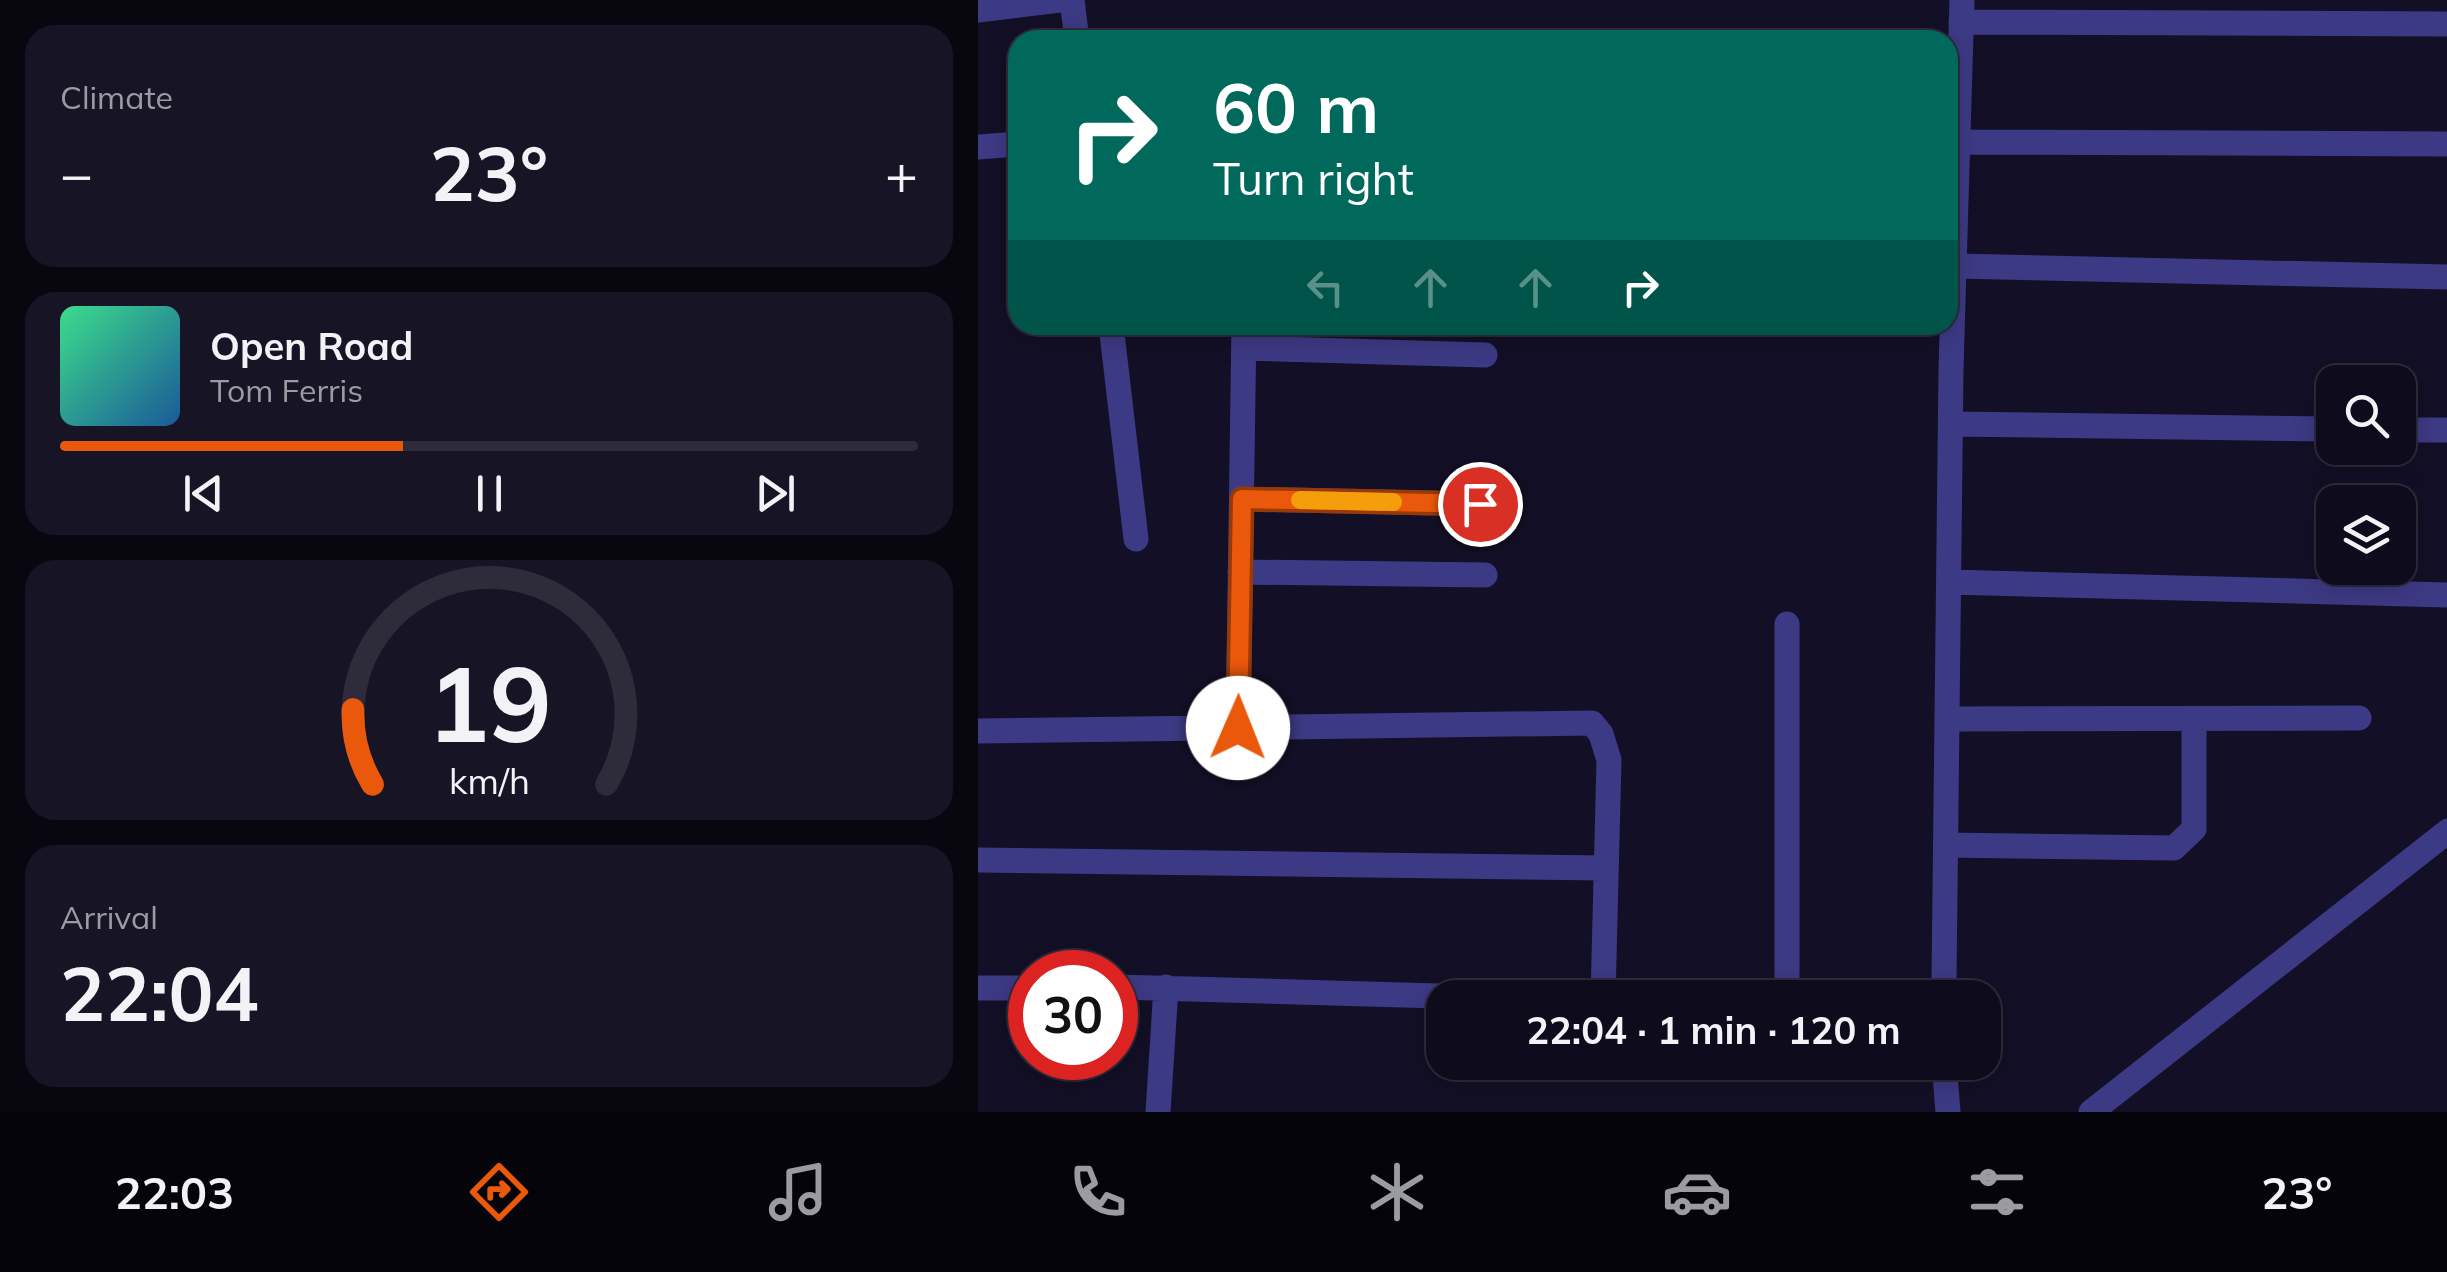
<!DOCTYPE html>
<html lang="en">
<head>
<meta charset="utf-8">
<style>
  :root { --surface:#0e0b1c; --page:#171425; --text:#f1f3f6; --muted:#9b9ba3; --line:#2e2b3b; --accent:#ea580c }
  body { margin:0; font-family:Mulish,sans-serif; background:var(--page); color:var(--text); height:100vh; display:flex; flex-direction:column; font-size:38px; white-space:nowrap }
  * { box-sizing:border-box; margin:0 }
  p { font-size:32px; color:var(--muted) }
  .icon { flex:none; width:55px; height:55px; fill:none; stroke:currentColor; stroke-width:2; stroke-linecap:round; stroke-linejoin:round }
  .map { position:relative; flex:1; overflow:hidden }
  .sheet { display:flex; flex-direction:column; gap:25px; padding:25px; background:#08060f; width:978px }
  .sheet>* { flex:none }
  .hud { position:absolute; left:30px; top:30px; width:950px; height:305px; border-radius:30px; box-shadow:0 5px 25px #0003,0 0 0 2px var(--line); background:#00695c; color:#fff; overflow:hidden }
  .controls { position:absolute; left:1338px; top:365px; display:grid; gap:20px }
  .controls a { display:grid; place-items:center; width:100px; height:100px; border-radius:20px; background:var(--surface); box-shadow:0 5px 25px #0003,0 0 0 2px var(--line); font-size:50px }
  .speed { position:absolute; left:30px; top:950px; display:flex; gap:20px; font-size:50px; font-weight:700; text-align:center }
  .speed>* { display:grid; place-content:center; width:130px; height:130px; border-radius:50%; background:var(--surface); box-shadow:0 5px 25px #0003,0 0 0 2px var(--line); line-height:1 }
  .speed .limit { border:15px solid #d22; background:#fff; color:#111 }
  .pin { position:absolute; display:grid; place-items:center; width:85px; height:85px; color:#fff; margin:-42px; border:5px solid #fff; border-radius:50%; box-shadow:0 2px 10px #0007 }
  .me { position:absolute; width:110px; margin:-55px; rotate:1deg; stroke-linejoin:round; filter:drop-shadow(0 0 8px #0008) }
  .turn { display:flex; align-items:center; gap:35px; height:210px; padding:0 40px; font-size:45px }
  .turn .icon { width:130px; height:130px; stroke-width:2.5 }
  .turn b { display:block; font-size:70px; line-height:85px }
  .lanes { display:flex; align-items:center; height:95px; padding:0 40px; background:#0003; justify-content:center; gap:50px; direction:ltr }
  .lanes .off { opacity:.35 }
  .big { font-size:75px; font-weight:700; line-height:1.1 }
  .sheet .tile { flex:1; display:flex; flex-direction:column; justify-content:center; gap:15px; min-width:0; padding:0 35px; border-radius:30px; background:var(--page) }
  .sheet .dial { align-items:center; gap:0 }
  .dial svg { height:260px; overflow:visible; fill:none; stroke:var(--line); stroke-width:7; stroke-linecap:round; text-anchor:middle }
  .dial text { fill:var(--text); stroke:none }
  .song { display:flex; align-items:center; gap:30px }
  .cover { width:120px; height:120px; border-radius:15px; background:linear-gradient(135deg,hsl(150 70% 55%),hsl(210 70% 35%)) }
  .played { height:10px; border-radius:5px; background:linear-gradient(90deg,var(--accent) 40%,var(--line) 40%) }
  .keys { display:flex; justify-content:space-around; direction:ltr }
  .heat { display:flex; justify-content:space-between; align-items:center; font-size:55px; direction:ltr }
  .trip { position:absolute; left:448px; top:980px; width:575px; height:100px; border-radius:30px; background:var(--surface); box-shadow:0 5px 25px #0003,0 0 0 2px var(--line); font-weight:700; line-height:100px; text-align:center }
  .tabs { display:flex; height:160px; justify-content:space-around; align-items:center; background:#06040b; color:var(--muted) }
  .tabs .icon { width:70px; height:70px }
  .tabs .current { color:var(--accent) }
  .tabs b { font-size:45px; color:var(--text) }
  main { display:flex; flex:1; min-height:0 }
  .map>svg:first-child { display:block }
</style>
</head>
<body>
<main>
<section class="sheet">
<div class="tile"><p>Climate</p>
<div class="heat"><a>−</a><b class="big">23°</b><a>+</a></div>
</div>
<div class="tile">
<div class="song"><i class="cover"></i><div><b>Open Road</b><p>Tom Ferris</p></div></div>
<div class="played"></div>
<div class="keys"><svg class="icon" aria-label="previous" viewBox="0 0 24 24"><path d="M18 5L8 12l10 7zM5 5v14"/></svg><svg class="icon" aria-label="pause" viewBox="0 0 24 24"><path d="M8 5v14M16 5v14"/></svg><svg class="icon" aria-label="next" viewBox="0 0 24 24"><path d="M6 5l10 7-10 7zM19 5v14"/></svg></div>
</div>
<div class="tile dial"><svg viewBox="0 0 100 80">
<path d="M14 69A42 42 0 1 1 86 69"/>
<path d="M14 69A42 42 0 0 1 8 46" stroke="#ea580c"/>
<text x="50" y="56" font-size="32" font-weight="700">19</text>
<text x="50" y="72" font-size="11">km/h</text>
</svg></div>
<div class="tile"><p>Arrival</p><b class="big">22:04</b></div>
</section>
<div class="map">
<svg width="1470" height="1112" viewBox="0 0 1470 1112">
  <rect width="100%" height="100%" fill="#130f26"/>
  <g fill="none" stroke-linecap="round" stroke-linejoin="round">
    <path stroke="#3d3a85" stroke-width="25" d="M94,0L99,40
      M0,10L82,0
      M983,22L1470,24
      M980,142L1470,144
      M0,147L40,144
      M978,266L1470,277
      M133,325L158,539
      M266,348L507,355
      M973,424L1355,429
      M1420,430H1470
      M264,499L502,504
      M262,572L507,575
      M971,582L1470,595
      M969,719L1381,718
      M260,728L266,325
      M0,731L614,723L623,734L631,760L625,998
      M968,845L1196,848L1216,829V719
      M0,860L628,868
      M138,987L532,998
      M0,988H52
      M809,998V624
      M958,998L962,994L966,979L973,369L984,0
      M966,1062L970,1112
      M180,1112L188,987
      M1113,1112L1470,831"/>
  </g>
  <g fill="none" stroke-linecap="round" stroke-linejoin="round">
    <defs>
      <path id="route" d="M260,728L264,499L502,504"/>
    </defs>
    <use href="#route" stroke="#983908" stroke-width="25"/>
    <use href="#route" stroke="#ea580c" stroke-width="18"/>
    <path stroke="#f59e0b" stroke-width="18" d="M322,500L415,502"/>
  </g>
</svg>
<div class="controls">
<a><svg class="icon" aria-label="search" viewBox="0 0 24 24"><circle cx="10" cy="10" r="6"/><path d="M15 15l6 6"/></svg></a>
<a><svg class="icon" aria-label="layers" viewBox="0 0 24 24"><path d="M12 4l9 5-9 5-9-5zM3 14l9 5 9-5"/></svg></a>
</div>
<div class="speed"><div class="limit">30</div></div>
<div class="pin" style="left:502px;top:504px;background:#d93025"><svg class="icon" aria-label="arrive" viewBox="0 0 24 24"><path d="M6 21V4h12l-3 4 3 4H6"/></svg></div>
<svg class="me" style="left:260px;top:728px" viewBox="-20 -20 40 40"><circle r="19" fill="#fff"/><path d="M0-13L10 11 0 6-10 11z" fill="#ea580c"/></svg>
<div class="trip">22:04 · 1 min · 120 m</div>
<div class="hud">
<div class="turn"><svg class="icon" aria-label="right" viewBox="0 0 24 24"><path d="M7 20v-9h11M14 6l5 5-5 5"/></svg><div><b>60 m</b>Turn right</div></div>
<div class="lanes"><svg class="icon off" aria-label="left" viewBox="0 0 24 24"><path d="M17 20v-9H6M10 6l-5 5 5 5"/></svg><svg class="icon off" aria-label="ahead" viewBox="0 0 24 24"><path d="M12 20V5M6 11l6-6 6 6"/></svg><svg class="icon off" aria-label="ahead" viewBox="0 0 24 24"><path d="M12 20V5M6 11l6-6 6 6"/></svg><svg class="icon" aria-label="right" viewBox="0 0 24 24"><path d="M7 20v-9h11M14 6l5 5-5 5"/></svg></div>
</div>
</div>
</main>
<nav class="tabs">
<b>22:03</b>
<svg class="icon current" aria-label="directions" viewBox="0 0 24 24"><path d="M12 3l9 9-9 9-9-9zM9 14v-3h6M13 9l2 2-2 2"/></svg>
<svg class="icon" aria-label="music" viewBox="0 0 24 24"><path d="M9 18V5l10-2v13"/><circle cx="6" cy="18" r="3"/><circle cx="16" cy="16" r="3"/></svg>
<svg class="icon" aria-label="phone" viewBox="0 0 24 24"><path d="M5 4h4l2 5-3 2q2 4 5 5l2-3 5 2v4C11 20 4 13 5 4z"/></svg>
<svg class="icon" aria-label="climate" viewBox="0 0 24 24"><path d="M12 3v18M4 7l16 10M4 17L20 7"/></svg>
<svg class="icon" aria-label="car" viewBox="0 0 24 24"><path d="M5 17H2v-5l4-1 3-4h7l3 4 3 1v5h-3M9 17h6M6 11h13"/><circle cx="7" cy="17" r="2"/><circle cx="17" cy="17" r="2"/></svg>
<svg class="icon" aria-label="filters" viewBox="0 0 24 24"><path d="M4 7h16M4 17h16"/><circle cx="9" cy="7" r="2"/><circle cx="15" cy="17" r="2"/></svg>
<b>23°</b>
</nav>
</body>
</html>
